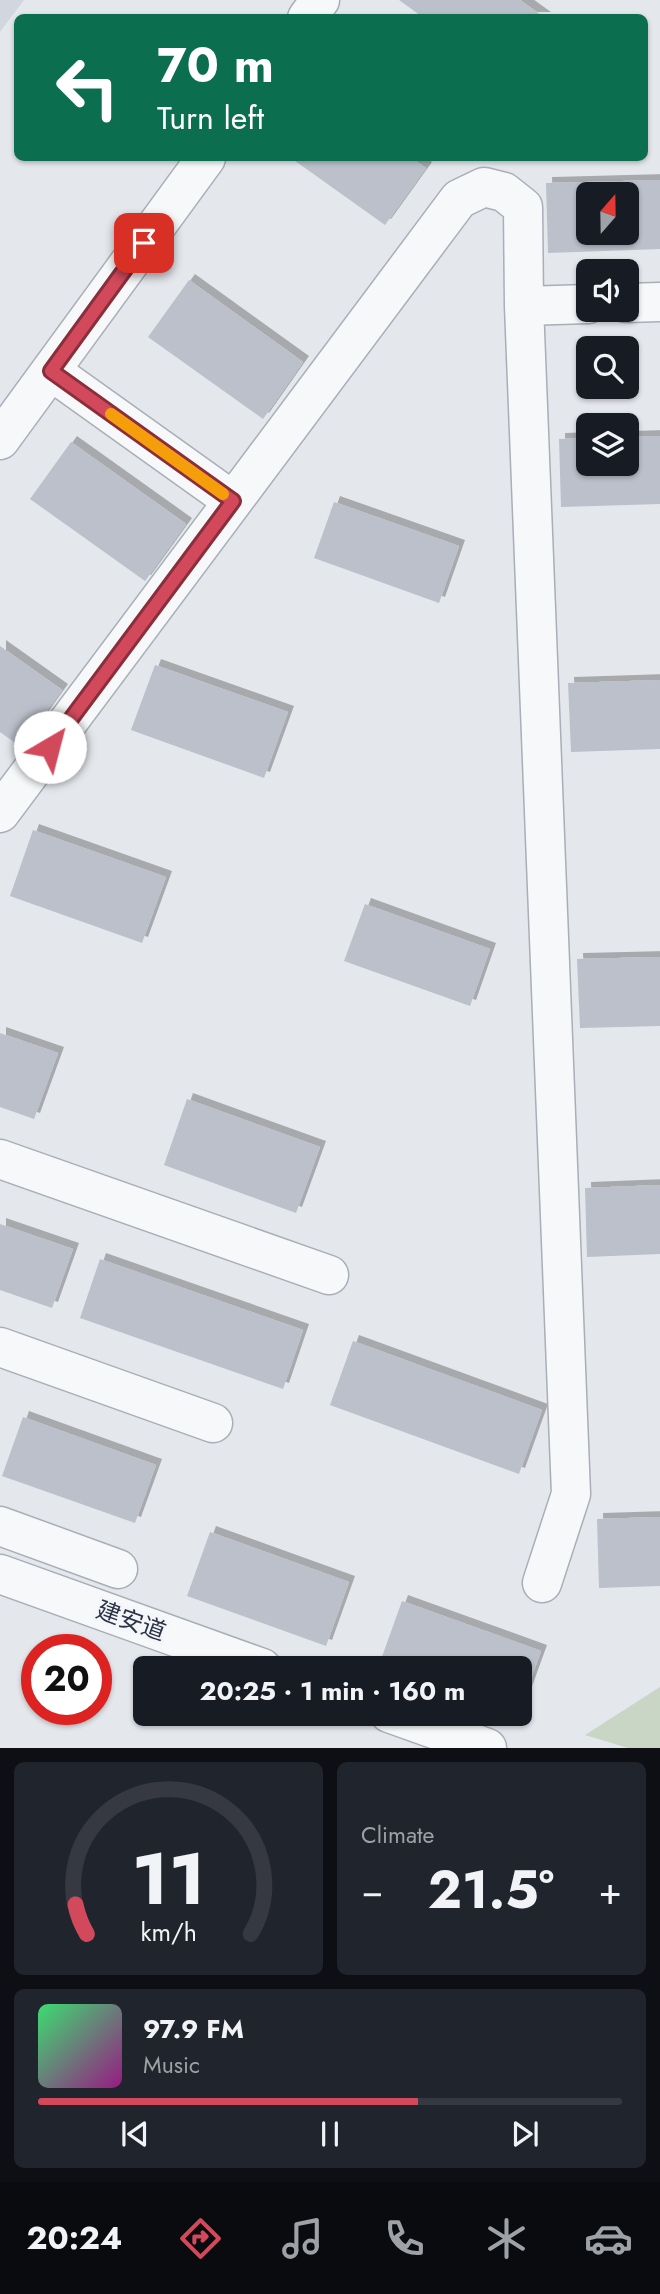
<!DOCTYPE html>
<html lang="en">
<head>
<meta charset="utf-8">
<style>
  :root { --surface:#171b24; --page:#20242c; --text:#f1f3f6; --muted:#9ea1a6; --line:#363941; --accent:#d1495b }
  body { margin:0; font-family:Jost,"Noto Sans SC",sans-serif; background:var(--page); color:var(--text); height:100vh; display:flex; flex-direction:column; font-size:26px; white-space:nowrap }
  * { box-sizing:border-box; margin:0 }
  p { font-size:23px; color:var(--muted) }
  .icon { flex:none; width:38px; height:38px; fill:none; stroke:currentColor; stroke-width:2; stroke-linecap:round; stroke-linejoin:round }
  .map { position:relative; height:1748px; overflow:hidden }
  .panel { display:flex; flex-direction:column; gap:14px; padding:14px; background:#0d0f14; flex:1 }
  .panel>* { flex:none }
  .guide { position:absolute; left:14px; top:14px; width:634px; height:147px; border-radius:10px; box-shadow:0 2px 5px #0004; background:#0b6e4f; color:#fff; overflow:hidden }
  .needle { width:46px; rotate:20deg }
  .buttons { position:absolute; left:576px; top:182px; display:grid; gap:14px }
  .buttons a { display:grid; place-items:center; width:63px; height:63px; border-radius:10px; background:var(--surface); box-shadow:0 2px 5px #0004; font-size:35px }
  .speed { position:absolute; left:21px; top:1634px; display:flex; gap:14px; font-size:35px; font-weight:700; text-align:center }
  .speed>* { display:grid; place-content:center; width:91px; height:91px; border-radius:50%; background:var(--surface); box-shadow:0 2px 5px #0004; line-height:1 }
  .speed .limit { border:10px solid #d22; background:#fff; color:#111 }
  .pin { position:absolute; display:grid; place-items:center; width:60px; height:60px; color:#fff; margin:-30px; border-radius:14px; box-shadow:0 4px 10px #0006 }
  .me { position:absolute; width:77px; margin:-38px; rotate:37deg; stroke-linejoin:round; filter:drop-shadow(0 0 5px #0008) }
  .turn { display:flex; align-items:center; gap:24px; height:147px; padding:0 28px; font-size:32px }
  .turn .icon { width:91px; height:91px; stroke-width:2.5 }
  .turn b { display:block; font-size:49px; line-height:60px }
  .big { font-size:52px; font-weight:700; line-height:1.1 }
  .panel .widget { flex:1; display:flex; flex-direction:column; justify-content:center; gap:10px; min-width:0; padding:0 24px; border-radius:10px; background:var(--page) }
  .panel .dial { align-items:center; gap:0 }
  .dial svg { height:182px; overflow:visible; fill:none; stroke:var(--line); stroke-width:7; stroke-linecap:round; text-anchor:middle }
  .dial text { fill:var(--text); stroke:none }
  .song { display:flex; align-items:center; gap:21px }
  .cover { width:84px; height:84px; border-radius:10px; background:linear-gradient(135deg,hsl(140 70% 55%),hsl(310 70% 35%)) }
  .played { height:7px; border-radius:4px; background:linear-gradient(90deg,var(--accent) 65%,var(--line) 65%) }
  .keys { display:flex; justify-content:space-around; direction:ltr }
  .heat { display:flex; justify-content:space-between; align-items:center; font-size:38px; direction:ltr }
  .panel .tiles { flex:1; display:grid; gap:14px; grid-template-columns:1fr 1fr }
  .widget:last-child { grid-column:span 2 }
  .trip { position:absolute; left:133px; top:1656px; width:399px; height:70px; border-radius:10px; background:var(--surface); box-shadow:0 2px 5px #0004; font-weight:700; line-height:70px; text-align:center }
  .tab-bar { display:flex; height:112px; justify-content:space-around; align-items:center; background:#090b0e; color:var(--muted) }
  .tab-bar .icon { width:49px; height:49px }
  .tab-bar .active { color:var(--accent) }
  .tab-bar b { font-size:32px; color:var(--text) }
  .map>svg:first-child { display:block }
</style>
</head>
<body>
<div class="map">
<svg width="660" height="1748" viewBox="0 0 660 1748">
  <defs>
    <filter id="shadow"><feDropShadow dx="6" dy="-6" stdDeviation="0" flood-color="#0004"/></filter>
  </defs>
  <rect width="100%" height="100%" fill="#e4e7ec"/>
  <path fill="#d2d6de" d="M0,0H24L0,32Z"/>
  <path fill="#c9d6c5" d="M660,1687V1748H628L585,1735Z"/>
  <path fill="#bbc0ca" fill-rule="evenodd" filter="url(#shadow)" d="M399,0H520L545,18H424Z
    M291,158H411L426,168L385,225Z
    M660,180V249L548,253L546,183ZM588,194H626V233H588Z
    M189,280L303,362L263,419L148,337Z
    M660,436V504L561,507L559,439L588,438V464H626V437Z
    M71,442L186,524L145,581L30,499Z
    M334,502L459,546L439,603L314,558Z
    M0,646L62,690L21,747L0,732Z
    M155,665L288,712L264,778L131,730Z
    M660,680V749L571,752L568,683Z
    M33,830L166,877L142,943L10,896Z
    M365,904L490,949L470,1006L344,961Z
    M660,957V1026L580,1028L577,959Z
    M0,1033L58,1053L34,1119L0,1107Z
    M187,1099L320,1147L296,1213L164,1165Z
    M660,1185V1254L587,1257L585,1188Z
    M0,1224L73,1249L52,1308L0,1290Z
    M100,1259L303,1330L283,1389L80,1318Z
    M353,1341L542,1410L519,1474L330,1405Z
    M23,1417L156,1465L135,1523L2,1476Z
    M660,1517V1586L599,1588L597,1519Z
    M210,1532L349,1582L326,1646L187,1596Z
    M402,1601L541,1651L520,1709V1668L379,1665Z"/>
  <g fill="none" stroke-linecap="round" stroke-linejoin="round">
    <defs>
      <path id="minor" d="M307,18L320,0
        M626,303L660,302
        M524,306L588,304
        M51,371L233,501
        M0,440L206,158
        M0,813L459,199L484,187L504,192L523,207L524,306L571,1494L542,1583
        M0,1159L329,1275
        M0,1347L213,1423
        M0,1526L118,1569
        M0,1574L262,1668
        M389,1713L487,1748"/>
    </defs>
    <use href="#minor" stroke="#a9aeb7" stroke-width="41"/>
    <use href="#minor" stroke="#f7f8fa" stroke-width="38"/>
  </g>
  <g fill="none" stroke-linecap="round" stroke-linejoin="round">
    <defs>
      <path id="route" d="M50,747L233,501L51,371L144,243"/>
    </defs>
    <use href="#route" stroke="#882f3b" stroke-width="18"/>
    <use href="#route" stroke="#d1495b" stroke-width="12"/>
    <path stroke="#f59e0b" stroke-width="12" d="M111,414L223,494"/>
  </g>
  <g text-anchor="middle" stroke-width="7" stroke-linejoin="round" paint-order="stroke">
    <g font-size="24" fill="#2b3445" stroke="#f4f6f9">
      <text transform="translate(131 1621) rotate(20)" y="8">建安道</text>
    </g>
  </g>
</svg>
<div class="buttons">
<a><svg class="needle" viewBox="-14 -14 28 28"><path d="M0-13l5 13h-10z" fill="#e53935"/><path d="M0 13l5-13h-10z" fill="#9ea1a6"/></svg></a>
<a><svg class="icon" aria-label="sound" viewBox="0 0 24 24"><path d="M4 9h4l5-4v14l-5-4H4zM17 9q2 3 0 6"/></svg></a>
<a><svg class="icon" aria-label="search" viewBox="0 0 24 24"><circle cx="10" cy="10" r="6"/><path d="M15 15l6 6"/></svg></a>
<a><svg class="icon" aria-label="layers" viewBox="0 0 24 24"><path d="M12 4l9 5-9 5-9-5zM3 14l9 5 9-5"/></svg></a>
</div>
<div class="speed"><div class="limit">20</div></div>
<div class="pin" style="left:144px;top:243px;background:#d93025"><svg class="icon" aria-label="arrive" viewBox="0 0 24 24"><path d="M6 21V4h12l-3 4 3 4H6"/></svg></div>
<svg class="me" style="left:50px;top:747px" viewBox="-20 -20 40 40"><circle r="19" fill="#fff"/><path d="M0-13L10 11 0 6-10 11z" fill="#d1495b"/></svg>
<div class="trip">20:25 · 1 min · 160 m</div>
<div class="guide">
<div class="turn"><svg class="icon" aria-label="left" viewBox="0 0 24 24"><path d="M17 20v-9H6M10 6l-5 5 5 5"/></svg><div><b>70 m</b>Turn left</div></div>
</div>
</div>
<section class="panel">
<div class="tiles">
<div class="widget dial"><svg viewBox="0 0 100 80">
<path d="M14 69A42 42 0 1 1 86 69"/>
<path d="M14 69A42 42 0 0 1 9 56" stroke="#d1495b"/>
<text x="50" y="56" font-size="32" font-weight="700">11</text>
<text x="50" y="72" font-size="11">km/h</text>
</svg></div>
<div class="widget"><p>Climate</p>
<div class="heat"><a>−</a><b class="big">21.5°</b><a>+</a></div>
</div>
<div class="widget">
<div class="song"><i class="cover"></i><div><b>97.9 FM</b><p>Music</p></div></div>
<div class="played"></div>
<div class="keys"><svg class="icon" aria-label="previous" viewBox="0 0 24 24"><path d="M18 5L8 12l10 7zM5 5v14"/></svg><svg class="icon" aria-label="pause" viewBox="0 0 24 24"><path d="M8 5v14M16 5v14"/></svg><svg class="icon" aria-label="next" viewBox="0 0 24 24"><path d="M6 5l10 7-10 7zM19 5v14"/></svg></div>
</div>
</div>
</section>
<nav class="tab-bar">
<b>20:24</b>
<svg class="icon active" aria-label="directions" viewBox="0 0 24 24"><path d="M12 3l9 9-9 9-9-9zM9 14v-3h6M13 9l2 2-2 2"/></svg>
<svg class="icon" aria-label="music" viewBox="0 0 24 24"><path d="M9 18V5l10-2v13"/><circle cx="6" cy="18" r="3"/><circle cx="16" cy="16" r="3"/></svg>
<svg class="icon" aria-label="phone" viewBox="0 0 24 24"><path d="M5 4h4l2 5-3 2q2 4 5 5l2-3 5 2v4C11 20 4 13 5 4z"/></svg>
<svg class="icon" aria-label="climate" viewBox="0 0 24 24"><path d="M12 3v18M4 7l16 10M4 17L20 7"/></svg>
<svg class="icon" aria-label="car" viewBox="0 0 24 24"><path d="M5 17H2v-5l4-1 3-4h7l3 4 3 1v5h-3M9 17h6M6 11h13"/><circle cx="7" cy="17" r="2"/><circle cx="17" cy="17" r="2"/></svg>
</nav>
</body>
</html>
